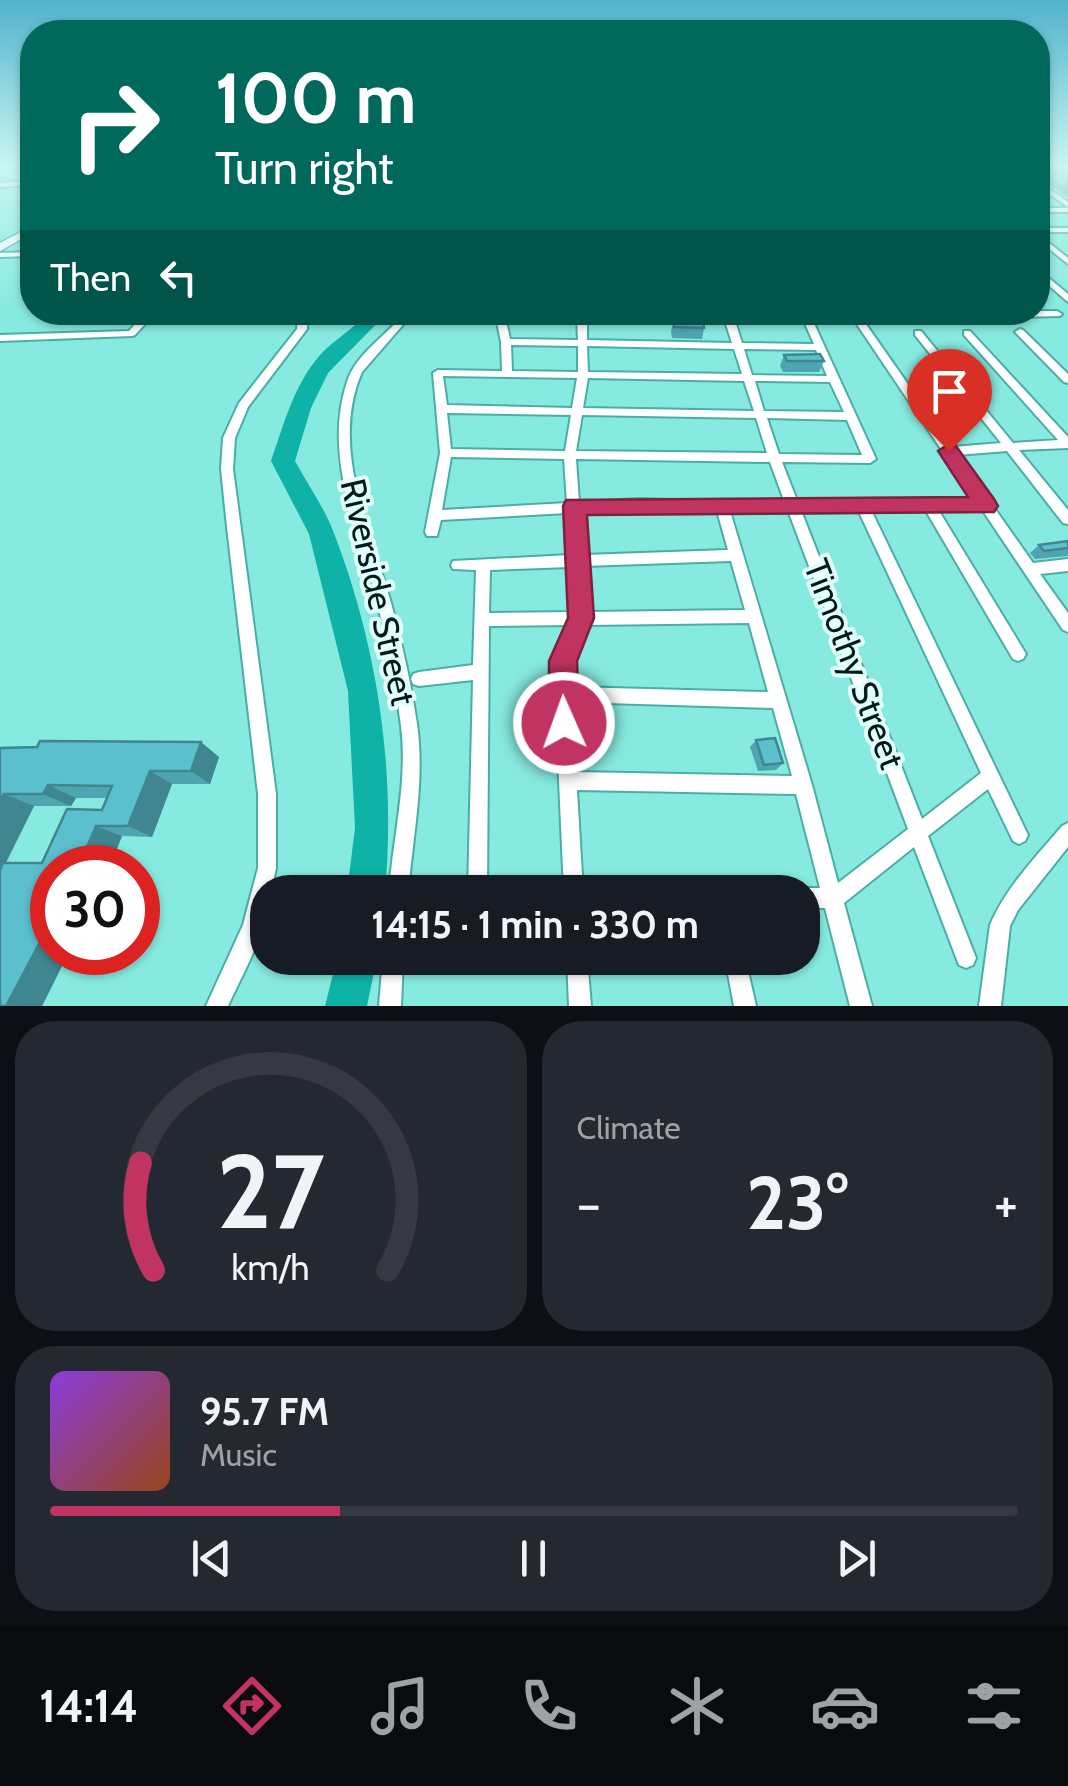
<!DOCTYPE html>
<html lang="en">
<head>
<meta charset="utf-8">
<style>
  :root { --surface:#171b24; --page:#242831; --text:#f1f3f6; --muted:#9ea1a6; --line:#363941; --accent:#c13360 }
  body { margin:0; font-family:Cabin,sans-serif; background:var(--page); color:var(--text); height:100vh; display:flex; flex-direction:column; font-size:38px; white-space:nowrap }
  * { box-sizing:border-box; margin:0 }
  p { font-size:32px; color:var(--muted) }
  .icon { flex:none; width:55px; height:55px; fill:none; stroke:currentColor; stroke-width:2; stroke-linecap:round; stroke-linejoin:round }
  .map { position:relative; height:1006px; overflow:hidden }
  .panel { display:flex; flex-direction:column; gap:15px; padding:15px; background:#0d0f14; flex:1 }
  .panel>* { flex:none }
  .banner { position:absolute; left:20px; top:20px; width:1030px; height:305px; border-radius:40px; box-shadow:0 2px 8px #0004; background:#00695c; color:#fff; overflow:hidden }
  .speed { position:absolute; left:30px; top:845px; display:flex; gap:20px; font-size:50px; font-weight:700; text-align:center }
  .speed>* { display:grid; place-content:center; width:130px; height:130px; border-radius:50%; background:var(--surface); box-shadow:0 2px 8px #0004; line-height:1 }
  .speed .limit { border:15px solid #d22; background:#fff; color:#111 }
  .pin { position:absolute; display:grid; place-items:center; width:85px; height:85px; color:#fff; margin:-102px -42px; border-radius:50% 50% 50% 0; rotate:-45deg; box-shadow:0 0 10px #0007 }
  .pin .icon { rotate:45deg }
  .me { position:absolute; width:110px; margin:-55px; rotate:358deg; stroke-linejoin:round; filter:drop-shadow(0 0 8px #0008) }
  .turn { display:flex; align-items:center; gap:35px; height:210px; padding:0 30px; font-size:45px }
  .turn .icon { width:130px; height:130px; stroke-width:2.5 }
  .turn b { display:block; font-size:70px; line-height:85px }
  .then { display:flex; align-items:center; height:95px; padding:0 30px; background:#0003; gap:20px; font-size:38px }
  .big { font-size:75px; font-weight:800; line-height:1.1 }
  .panel .widget { flex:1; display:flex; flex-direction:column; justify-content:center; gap:15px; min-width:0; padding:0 35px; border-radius:40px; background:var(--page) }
  .panel .dial { align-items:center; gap:0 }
  .dial svg { height:260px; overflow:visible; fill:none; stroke:var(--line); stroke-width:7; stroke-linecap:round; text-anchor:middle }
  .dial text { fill:var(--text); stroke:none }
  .song { display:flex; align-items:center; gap:30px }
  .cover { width:120px; height:120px; border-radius:15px; background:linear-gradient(135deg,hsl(270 70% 55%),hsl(20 70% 35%)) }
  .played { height:10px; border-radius:5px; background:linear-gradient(90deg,var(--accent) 30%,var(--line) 30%) }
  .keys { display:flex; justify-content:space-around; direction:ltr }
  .heat { display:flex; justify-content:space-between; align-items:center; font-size:55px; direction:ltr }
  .panel .tiles { flex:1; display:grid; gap:15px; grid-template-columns:1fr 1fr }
  .widget:last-child { grid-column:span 2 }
  .trip { position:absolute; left:250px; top:875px; width:570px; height:100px; border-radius:40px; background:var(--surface); box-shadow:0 2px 8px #0004; font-weight:800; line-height:100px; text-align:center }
  .menu { display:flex; height:160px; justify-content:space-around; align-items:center; background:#090b0e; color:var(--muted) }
  .menu .icon { width:70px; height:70px }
  .menu .selected { color:var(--accent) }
  .menu b { font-size:45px; color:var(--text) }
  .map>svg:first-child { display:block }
</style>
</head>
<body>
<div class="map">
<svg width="1068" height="1006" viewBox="0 0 1068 1006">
  <rect width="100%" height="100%" fill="#87eae0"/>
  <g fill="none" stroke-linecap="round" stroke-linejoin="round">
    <path fill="#0eb2a6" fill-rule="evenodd" d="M369,312H388L328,373L311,408L295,461C308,485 326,510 335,536C378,649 396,771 385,892H347L355,828L348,691L309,534L271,461C284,424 294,384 321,354C336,338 355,328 369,312Z
      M337,958H377L367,1006H325Z"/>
    <defs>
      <path id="street" d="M1047,166H1054L1068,175V180Z
        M32,181V185L0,187V183Z
        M1038,181L1068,202V207L1038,186Z
        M1038,208H1068V212H1038Z
        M1038,228H1068V232H1038Z
        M1038,234L1068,258V264L1038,240Z
        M32,252V256L0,257V253Z
        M1038,269L1068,294V302L1038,276Z
        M1057,311L1062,314L1060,316L921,319L918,318L915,312Z
        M146,312H156L135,335L132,336L0,341V335L129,331Z
        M298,312H308L307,329L248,407L235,438L233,469L276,794V868L271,892H268C268,933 244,970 228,1006H206L243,925L258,868V794L227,527L221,469L223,438L239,403L297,329Z
        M405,312H414L362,372C329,447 371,531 391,603C402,643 411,683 417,724C425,780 413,836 408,892H389C393,836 408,782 401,726C396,685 388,645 378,606C360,534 322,457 347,382C356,353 387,336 405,312Z
        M495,312H504L510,339L578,340L577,316L521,315L517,312H809L892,315L897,318L895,320H863L952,447L1001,443L915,335V331H921L1013,443L1058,440L964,335V331H970L1068,437V448L1019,450L1068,510V524L1063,523L1007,451L957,455L1033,563L1068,559V571L1040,574L1068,613V632L1063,630L983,511H939L1023,649L1026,654L1023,659L1018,661L1013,659L926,511L872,512L1028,835L1025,841L1019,844L1013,841L988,789L928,836L976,958L973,965L966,968L959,965L914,847L844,903L872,1006H850L825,908H802V892H795L802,888H820L796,794L577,790L583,892H564L554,670L571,625L489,626L487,891L468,892L473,680L419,686L413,684L411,679L413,674L419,672L473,665L476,570L453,569L451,565L453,561L570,555L568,513L441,520L437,536H427L425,532L440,453L433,373L438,370L502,371L501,342ZM587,316L724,318L732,343L587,340ZM734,318L803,319L814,344L742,343ZM812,319L854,320L976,501L798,503L782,462L870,463L876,459ZM511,345L578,346V372L512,371ZM587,346L734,349L742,374L588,372ZM744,349L816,350L827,376L752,375ZM443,376L577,378L572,408L447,405ZM588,378L744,381L754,411L583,408ZM755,381L830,382L844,412L764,411ZM447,413L571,415L565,451L451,449ZM582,415L756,418L767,453L576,451ZM767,418L847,420L862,455L779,454ZM451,457L564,459L567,503L442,510ZM576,459L770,462L785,503L639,499L579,502ZM639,509L717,511L728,550L583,555L580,512ZM730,511L789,513L908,829L838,883L812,785ZM859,512L981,773L922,819L802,513ZM731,561L745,610L588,612L584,566ZM571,567L573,612L489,613L490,570ZM749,623L768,692L571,687L570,670L586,625ZM572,702L773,708L792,776L576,772Z
        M1020,329L1023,330L1068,374V383L1064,382L1017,334L1015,332Z
        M1068,823V847L1018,910L1010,926L1001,1006H979L990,925C1006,887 1036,857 1062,826Z
        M383,958H403L401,1006H379Z
        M567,958H587L591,1006H569Z
        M725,958H745L756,1006H734Z"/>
      <path id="secondary" d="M32,226V233L0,251V243Z"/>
    </defs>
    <use href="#street" stroke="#49afa5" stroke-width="4"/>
    <use href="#secondary" stroke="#49afa5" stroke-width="3"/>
    <use href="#street" fill="#fff" fill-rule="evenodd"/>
    <use href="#secondary" fill="#fff" fill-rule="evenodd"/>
  </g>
  <path fill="#4ea5b0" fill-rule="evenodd" d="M1043,173L1068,177V198L1040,178Z
    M674,320L704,328L702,339L672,338L671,331Z
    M784,355L824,361L819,372H783L780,366Z
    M1068,541V556L1035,559L1030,553L1039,545Z
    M756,740L783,763L776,770L758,771L750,747Z
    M0,748L219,757L210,784H172L152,837L122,836L109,868H52V952H69L42,1006H0ZM76,798H107L102,810L42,863H6L34,806H71Z"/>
  <path fill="#408690" d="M201,742L219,757L210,784L191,771Z
    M150,771L172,784L152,837L128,826Z
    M48,785L76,798L71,806L43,794Z
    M4,794L34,806L0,874V801Z
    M96,826L122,836L109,868H78Z
    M48,927L52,928V952H69L42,1006H6Z"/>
  <path fill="#5bc0cd" stroke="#408690" stroke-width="2.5" d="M1060,172L1068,177V191L1043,173Z
    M674,320L703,322L704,328L674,327Z
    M820,354L824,361H787L784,355Z
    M1068,541V548L1044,551L1039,545Z
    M775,738L783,763L764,765L756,740Z
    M40,741L201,742L191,771H150L128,826H96L78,868H52V926L48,927L6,1006H0V870L3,863H42L67,809L102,810L112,786L48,785L43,794H4L0,801V748L37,747Z"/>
  <linearGradient id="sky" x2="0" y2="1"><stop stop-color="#51b3ce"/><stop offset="0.54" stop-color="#c9f6f1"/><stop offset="1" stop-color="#c9f6f1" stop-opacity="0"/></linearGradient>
  <rect width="1068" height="307" fill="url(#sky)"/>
  <path fill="#c13360" stroke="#7d213e" stroke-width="2.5" d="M949,444L956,446L994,499L998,506L994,512L587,515L594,618L577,661L579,723L574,734L564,738L553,734L549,723V661L568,618L563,506L566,500L968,497L938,451Z"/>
  <g text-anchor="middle" stroke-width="8" stroke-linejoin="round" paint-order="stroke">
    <g font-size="35" fill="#001b19" stroke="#e2fdfa">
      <text transform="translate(378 592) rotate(77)" y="12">Riverside Street</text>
      <text transform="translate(854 664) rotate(69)" y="12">Timothy Street</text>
    </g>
  </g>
</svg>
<div class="speed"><div class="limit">30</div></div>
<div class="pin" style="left:949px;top:451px;background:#d93025"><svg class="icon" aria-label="arrive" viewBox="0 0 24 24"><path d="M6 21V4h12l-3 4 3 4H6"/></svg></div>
<svg class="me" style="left:564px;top:723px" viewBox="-20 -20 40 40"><circle r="17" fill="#c13360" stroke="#fff" stroke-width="3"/><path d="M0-11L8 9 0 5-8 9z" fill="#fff"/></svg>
<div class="trip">14:15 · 1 min · 330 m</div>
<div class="banner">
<div class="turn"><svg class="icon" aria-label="right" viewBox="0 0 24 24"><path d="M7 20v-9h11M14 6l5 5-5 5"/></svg><div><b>100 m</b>Turn right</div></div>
<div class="then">Then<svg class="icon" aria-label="left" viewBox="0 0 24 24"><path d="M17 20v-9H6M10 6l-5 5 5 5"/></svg></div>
</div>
</div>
<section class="panel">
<div class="tiles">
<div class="widget dial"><svg viewBox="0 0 100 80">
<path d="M14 69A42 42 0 1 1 86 69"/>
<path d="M14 69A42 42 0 0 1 10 36" stroke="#c13360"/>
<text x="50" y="56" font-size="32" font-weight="700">27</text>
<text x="50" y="72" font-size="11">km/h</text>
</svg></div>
<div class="widget"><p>Climate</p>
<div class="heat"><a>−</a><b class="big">23°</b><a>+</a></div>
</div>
<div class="widget">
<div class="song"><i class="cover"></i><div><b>95.7 FM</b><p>Music</p></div></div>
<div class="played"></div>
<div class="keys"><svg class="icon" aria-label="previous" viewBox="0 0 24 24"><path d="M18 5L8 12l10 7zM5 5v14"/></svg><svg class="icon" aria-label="pause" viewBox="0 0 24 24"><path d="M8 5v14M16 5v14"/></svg><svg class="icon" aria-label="next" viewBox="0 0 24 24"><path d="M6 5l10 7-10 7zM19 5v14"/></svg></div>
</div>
</div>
</section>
<nav class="menu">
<b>14:14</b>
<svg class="icon selected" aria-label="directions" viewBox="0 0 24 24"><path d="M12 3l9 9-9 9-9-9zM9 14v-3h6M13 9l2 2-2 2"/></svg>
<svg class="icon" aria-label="music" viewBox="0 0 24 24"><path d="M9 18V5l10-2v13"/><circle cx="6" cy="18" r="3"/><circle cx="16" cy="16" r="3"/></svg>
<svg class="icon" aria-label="phone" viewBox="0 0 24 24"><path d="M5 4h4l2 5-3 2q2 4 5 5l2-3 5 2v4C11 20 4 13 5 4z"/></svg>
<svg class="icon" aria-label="climate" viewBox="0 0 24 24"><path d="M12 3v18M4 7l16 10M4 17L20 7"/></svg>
<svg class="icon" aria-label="car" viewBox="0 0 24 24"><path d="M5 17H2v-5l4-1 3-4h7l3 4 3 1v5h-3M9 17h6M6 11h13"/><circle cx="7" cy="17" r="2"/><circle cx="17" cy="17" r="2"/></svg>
<svg class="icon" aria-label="filters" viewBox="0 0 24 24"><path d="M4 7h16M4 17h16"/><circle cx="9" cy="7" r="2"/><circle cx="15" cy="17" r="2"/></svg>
</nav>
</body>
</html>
